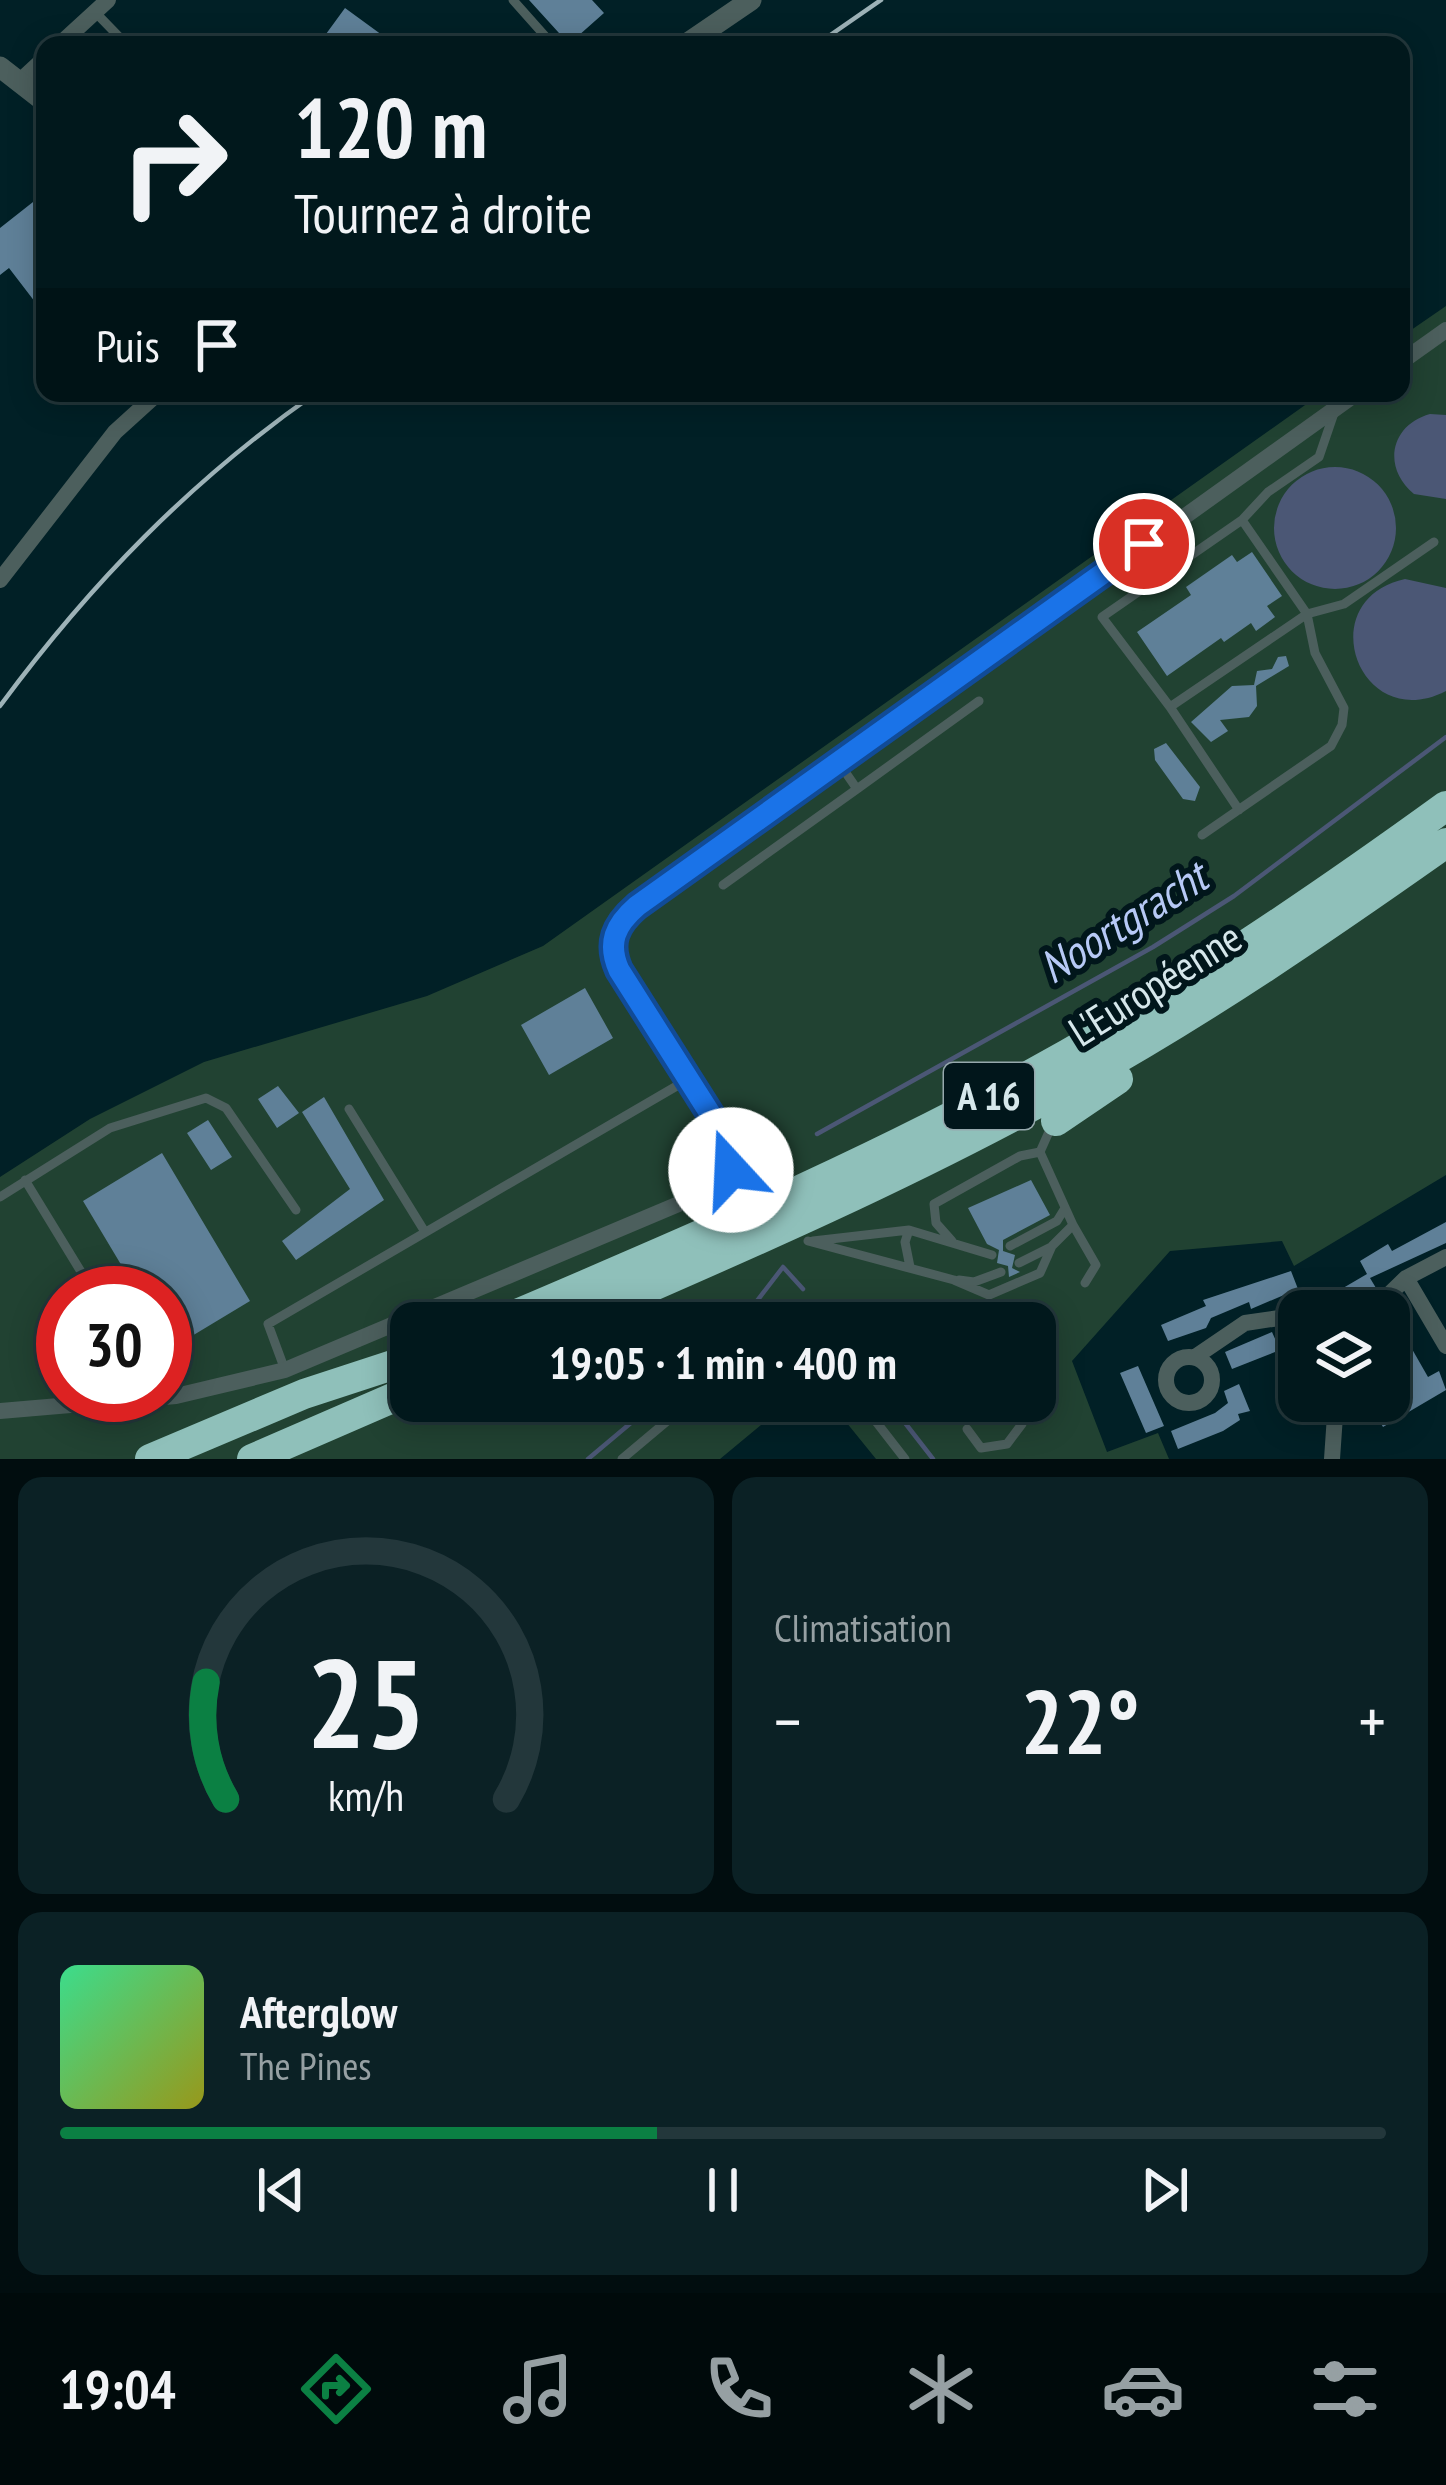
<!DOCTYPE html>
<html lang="fr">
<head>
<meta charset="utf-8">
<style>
  :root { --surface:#01181c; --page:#0b2125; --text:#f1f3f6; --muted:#96a0a3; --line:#23373b; --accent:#0b8043 }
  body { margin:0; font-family:"PT Sans Narrow",sans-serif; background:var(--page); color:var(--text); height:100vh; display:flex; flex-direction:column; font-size:45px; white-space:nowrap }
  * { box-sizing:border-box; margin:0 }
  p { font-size:39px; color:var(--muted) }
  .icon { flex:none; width:66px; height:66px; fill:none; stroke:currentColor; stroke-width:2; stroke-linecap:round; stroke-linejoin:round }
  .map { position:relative; height:1459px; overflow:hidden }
  .sheet { display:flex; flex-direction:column; gap:18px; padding:18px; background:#010d0f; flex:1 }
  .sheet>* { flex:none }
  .guide { position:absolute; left:36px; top:36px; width:1374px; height:366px; border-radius:24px; box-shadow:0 6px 30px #0003,0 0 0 3px var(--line); background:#01181c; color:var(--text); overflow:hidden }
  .tools { position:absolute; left:1278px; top:1290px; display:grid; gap:24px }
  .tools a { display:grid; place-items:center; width:132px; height:132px; border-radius:24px; background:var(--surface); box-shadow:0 6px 30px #0003,0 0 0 3px var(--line); font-size:60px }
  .speed { position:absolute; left:36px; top:1266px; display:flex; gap:24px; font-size:60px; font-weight:700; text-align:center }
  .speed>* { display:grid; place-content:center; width:156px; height:156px; border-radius:50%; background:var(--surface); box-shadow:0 6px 30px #0003,0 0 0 3px var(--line); line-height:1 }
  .speed .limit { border:18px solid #d22; background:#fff; color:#111 }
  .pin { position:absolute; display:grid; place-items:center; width:102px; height:102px; color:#fff; margin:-51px; border:6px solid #fff; border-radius:50%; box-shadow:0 3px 12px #0007 }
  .me { position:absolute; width:132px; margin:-66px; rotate:340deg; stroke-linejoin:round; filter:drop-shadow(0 0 9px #0008) }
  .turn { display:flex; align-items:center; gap:42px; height:252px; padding:0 60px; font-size:54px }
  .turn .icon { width:156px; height:156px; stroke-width:2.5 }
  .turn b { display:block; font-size:84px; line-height:102px }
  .then { display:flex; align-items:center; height:114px; padding:0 60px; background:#0003; gap:24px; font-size:45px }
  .big { font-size:90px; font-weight:600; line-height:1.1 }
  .sheet .card { flex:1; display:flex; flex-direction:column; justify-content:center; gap:18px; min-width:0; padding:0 42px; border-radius:24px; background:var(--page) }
  .sheet .dial { align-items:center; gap:0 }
  .dial svg { height:312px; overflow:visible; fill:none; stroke:var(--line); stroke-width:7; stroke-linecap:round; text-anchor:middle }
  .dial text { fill:var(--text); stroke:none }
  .song { display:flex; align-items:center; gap:36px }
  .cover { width:144px; height:144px; border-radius:18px; background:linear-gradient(135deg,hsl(150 70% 55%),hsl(60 70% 35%)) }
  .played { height:12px; border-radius:6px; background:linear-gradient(90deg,var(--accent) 45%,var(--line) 45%) }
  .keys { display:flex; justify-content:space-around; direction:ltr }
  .heat { display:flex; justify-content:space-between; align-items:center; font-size:66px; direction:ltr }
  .sheet .tiles { flex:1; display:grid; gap:18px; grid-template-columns:1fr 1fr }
  .card:last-child { grid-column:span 2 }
  .trip { position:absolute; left:390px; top:1302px; width:666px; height:120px; border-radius:24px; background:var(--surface); box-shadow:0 6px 30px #0003,0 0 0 3px var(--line); font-weight:600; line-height:120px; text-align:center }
  .tab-bar { display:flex; height:192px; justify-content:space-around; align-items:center; background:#000a0b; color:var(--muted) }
  .tab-bar .icon { width:84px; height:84px }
  .tab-bar .on { color:var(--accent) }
  .tab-bar b { font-size:54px; color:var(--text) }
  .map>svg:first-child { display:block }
</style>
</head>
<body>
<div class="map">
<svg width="1446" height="1459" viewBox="0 0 1446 1459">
  <rect width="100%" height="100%" fill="#012026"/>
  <path fill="#214232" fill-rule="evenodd" d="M1446,306V1175L1294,1266L1282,1241L1170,1251L1072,1361L1107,1452L1158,1433L1169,1459H876L829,1401H1035V1323H411V1401H790L720,1459H0V1177L90,1119L204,1062L427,996L543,946L1322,393H1401V337ZM63,1293H165V1395H63Z"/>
  <path fill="#4b5775" d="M1430,414L1446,415V499L1414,494C1382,468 1390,425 1430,414Z
    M1274 528a61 61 0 1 1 122 0a61 61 0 1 1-122 0Z
    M1405,579L1446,588V691C1359,736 1310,600 1405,579Z"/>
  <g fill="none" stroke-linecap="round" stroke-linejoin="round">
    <path stroke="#4b5775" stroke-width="4.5" d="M817,1134L1153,947L1234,896L1446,737
      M826,1319L829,1323
      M740,1323L783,1267L803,1289
      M888,1401L933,1459
      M588,1459L657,1401"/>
  </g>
  <path fill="#5f8098" d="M529,0H592L604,13L569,44Z
    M345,8L382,35L375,45H318Z
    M33,202L45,217V315L9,268L0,275V228Z
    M1252,552L1282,596L1267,606L1275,617L1256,631L1251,623L1224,642L1221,638L1167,676L1137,632L1191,595L1186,587L1232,555L1237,562Z
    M1286,656L1289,666L1256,686L1257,706L1249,717L1220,720L1228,731L1211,742L1191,722L1232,686L1254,685L1257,671L1272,669L1278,657Z
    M1166,743L1200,787L1195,801L1183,799L1155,760L1154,749Z
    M585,988L613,1038L549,1075L521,1025Z
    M278,1086L299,1113L277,1128L258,1099Z
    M324,1097L384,1200L296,1260L282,1241L350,1189L302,1112Z
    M208,1120L232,1157L211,1170L187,1133Z
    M162,1153L250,1301L172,1348L165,1337V1293H138L83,1201Z
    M1031,1180L1050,1215L1003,1240V1251L1015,1255L1012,1268L1020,1272L1009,1277L1008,1266L997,1263L999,1250L987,1244L968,1208Z
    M1446,1222V1243L1370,1278L1376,1288L1370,1295L1333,1311L1326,1298L1367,1274L1360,1261L1388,1244L1392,1251Z
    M1291,1271L1298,1289L1251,1309L1249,1302L1211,1318L1206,1328L1168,1341L1161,1325L1206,1306L1203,1300Z
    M1272,1332L1280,1350L1232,1369L1225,1352Z
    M1408,1342L1428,1377L1439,1371L1446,1390L1383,1427L1368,1401H1389L1393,1370L1389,1362L1396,1359L1391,1351Z
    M1138,1366L1164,1426L1146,1433L1120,1373Z
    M1239,1384L1250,1411L1238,1414L1240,1420L1223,1431L1178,1449L1171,1431L1215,1413L1228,1403L1224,1391Z"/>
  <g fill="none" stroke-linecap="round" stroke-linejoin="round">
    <path stroke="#4b656a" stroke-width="3" stroke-dasharray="9 6" stroke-linecap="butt" d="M806,1323L825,1308L851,1323
      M879,1323L884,1322"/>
    <path stroke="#4c5f5d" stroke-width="9" d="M513,0L553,45
      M95,12L127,45
      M1170,707L1102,617L1242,520L1268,492L1319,457L1334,413
      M857,789L979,701
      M1239,810L1170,707L1307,614L1344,604L1434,542
      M1202,835L1331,746L1342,725L1344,708L1315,653L1307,614L1242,520
      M723,885L857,789L839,763
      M349,1109L425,1232
      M25,1180L94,1293
      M0,1197L110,1128L206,1098L226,1108L296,1210
      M1073,1225L1096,1265L1085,1283
      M909,1230L905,1242L910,1267
      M808,1241L954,1280L989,1295L1040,1273L1052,1246L1073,1225L1040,1152L1052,1125
      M813,1241L909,1230L992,1255
      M952,1241L936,1223L934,1204L1020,1156L1040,1152
      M1010,1246L1057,1221L1065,1208
      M1019,1263L1051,1247
      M959,1280L974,1282L1001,1272
      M989,1295V1323
      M285,1370L268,1324L687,1080
      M860,1401L905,1459
      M967,1429L981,1448L1007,1444L1022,1424L1020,1401
      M622,1459L691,1401"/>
    <path stroke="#4c5f5d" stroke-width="16" d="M59,45L108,0
      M19,82L45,58
      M1401,362L1446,330
      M0,580L115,432L158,393
      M1406,1278L1446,1346
      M1372,1311L1406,1278L1446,1257
      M1166 1380a23 23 0 1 1 46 0a23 23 0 1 1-46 0Z
      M1195,1357L1245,1323L1299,1315
      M0,1411L176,1396L285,1370L719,1187L731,1170V1151L619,970L612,946L623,919L1357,393
      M1332,1459L1336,1401"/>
    <path stroke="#4c5f5d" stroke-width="21" d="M685,45L751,0
      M0,67L45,102"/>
    <path stroke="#8fc0ba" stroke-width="30" d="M1056,1121L1118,1079
      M496,1323C672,1248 849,1173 1017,1082C1167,1001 1308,906 1446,806
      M568,1323C741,1248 914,1173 1078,1081C1206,1010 1327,927 1446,843
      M150,1459L304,1394L411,1359
      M252,1459L411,1390"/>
    <path stroke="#9db2b7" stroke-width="4.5" d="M816,45L881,0
      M0,706C90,584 191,480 316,393"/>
  </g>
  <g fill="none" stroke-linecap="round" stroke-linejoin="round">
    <defs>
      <path id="route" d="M731,1170L725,1137L619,970C607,943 615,925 637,906L1144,544"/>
    </defs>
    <use href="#route" stroke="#114b97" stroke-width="30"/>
    <use href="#route" stroke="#1a73e8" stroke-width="21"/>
  </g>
  <g text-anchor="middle" stroke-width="12" stroke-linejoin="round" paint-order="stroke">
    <rect fill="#01161b" stroke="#96a8ad" stroke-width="3" x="944" y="1063" width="90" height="66" rx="9"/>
    <g font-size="39" font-weight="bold" fill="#d6e7eb">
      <text x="989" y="1110">A 16</text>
    </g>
    <g font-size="42" fill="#d6e7eb" stroke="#01161b">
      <text transform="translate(1155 984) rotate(-32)" y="15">L'Européenne</text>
    </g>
    <g font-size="45" font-style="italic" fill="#b7c9f6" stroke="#01161b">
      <text transform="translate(1123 922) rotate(-32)" y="16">Noortgracht</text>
    </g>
  </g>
</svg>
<div class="tools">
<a><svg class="icon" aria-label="layers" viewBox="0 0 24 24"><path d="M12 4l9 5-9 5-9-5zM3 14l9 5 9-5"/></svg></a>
</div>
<div class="speed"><div class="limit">30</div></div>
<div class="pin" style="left:1144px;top:544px;background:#d93025"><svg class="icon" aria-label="arrive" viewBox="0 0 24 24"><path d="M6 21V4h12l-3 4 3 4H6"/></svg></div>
<svg class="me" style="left:731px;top:1170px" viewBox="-20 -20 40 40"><circle r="19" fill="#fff"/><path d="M0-13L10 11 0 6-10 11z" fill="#1a73e8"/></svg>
<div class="trip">19:05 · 1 min · 400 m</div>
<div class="guide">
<div class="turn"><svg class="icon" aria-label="right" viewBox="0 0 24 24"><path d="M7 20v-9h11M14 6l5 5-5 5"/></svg><div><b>120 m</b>Tournez à droite</div></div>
<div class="then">Puis<svg class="icon" aria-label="arrive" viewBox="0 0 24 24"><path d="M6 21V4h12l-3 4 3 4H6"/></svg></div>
</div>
</div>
<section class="sheet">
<div class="tiles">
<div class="card dial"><svg viewBox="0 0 100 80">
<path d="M14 69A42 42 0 1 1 86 69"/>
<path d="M14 69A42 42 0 0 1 9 39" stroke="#0b8043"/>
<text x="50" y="56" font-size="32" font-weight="700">25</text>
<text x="50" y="72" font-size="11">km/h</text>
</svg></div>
<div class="card"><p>Climatisation</p>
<div class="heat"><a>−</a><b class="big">22°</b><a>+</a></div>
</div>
<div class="card">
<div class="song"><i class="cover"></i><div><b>Afterglow</b><p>The Pines</p></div></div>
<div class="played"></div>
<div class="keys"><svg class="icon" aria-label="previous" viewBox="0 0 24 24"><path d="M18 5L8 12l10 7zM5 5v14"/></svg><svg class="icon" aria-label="pause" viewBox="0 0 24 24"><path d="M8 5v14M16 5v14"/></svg><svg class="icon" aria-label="next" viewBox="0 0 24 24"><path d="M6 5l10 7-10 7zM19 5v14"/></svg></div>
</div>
</div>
</section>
<nav class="tab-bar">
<b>19:04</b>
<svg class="icon on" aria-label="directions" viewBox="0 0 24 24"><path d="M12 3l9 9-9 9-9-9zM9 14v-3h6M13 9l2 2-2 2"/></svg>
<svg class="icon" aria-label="music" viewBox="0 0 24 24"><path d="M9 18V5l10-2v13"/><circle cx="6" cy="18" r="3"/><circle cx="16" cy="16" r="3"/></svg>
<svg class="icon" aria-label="phone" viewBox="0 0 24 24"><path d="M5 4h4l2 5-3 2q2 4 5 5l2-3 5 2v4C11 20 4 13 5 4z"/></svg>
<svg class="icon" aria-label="climate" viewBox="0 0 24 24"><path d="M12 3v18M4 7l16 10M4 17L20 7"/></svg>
<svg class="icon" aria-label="car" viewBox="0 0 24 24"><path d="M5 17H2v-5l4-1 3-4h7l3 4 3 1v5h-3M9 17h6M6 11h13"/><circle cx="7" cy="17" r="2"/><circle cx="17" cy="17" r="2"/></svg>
<svg class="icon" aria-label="filters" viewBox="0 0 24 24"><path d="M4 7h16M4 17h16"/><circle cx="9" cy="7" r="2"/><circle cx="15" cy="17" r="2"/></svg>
</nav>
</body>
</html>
